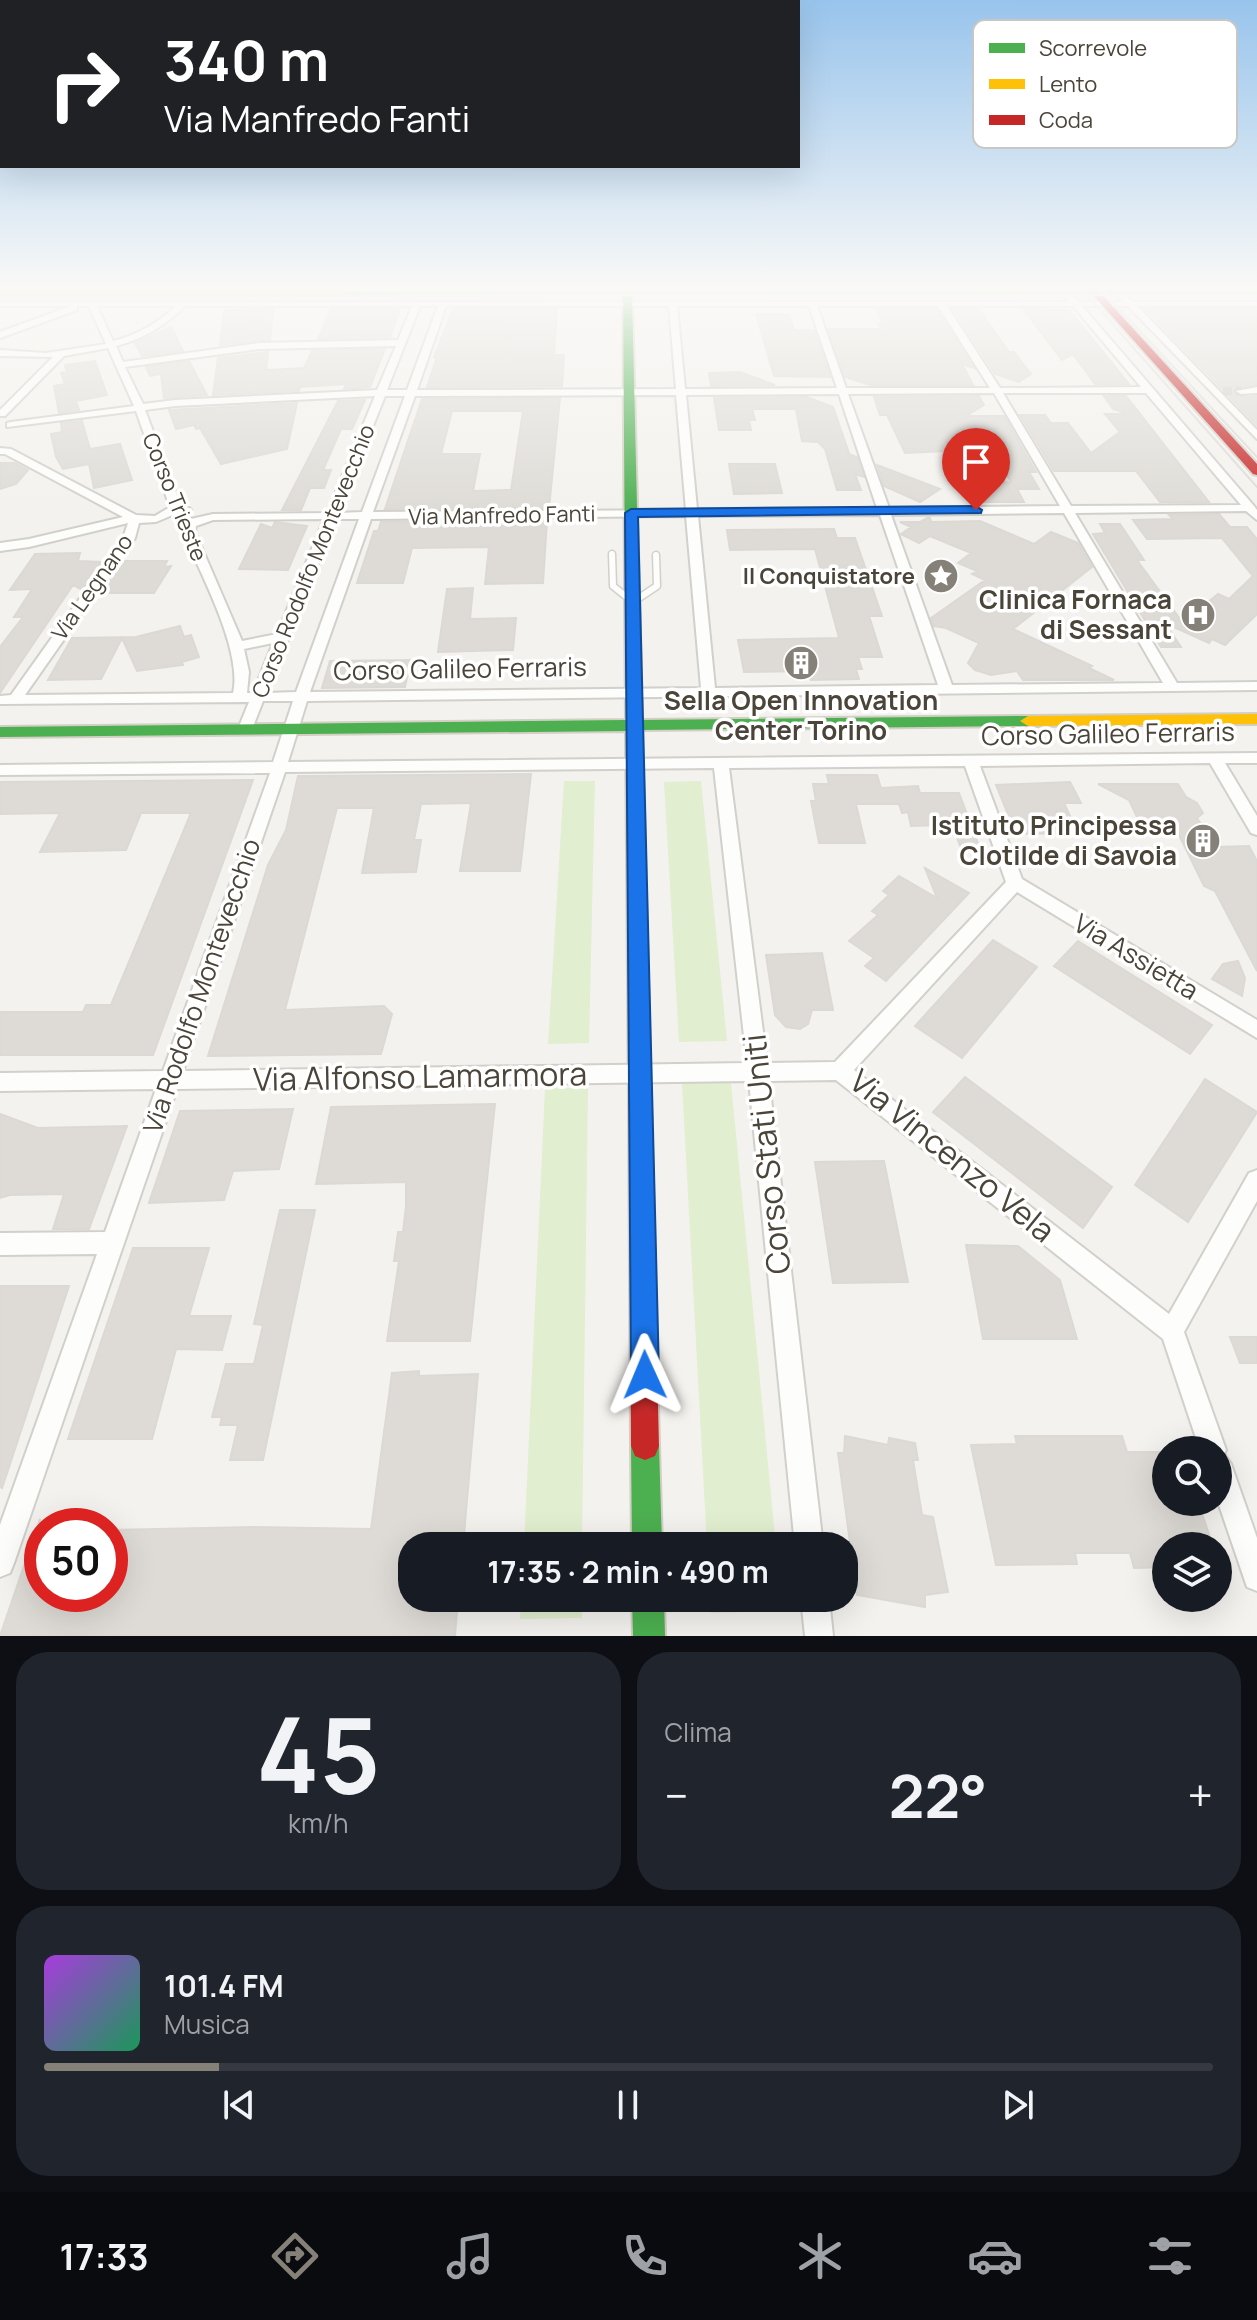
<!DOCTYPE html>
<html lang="it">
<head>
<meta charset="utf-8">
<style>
  :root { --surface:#171b24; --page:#20242c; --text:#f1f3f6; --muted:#9ea1a6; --line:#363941; --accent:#868178 }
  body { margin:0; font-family:Manrope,sans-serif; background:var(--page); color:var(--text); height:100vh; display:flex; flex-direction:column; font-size:30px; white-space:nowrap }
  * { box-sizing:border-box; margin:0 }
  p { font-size:26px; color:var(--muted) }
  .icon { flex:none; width:44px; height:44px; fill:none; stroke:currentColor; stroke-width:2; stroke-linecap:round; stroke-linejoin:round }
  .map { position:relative; height:1636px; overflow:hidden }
  .panel { display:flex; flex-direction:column; gap:16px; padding:16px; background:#0d0f14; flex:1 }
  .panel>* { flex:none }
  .banner { position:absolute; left:0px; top:0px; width:800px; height:168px; box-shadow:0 8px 32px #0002; background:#202124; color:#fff; overflow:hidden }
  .controls { position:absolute; left:1152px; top:1436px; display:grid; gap:16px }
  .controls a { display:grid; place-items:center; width:80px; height:80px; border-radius:50%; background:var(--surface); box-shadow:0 8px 32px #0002; font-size:40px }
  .speed { position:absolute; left:24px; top:1508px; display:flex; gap:16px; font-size:40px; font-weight:700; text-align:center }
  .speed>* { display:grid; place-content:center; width:104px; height:104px; border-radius:50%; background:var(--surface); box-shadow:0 8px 32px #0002; line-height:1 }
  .speed .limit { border:12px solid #d22; background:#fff; color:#111 }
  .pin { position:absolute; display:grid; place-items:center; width:68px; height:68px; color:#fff; margin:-82px -34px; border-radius:50% 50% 50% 0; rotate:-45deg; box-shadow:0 0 8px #0007 }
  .pin .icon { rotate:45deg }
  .me { position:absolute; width:88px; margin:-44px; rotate:359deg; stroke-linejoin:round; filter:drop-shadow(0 0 6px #0008) }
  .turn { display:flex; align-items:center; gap:28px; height:168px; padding:0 32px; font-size:36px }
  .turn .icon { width:104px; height:104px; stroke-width:2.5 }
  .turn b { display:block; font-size:56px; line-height:68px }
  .big { font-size:60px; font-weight:700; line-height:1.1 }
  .panel .card { flex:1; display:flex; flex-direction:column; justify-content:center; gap:12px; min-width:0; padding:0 28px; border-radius:32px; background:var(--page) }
  .panel .dial { align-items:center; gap:0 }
  .dial b { font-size:104px; line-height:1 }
  .song { display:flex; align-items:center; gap:24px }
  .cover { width:96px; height:96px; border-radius:12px; background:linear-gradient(135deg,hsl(280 70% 55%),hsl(150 70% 35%)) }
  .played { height:8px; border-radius:4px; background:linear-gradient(90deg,var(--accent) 15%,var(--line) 15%) }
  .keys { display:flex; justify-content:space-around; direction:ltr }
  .heat { display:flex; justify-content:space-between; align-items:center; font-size:44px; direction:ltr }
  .panel .tiles { flex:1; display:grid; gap:16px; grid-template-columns:1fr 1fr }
  .card:last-child { grid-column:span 2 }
  .trip { position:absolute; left:398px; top:1532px; width:460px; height:80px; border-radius:32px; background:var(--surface); box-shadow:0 8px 32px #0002; font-weight:700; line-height:80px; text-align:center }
  .dock { display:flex; height:128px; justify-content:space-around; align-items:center; background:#090b0e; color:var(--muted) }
  .dock .icon { width:56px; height:56px }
  .dock .on { color:var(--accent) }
  .dock b { font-size:36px; color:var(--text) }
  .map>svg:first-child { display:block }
</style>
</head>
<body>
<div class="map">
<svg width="1257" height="1636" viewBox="0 0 1257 1636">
  <rect width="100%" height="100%" fill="#f4f2ee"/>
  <path fill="#e1eecf" d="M564,781H595L589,1043L548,1044Z
    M701,781L727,1041L679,1042L664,782Z
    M682,1083H731L776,1546H707Z
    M545,1088H588L582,1546H524Z
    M521,1598H582V1618L520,1619Z
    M710,1598H781L782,1611L711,1613Z"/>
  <path fill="#dedbd6" stroke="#dcd9d4" stroke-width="2" fill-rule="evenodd" d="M273,309L270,340L220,345L224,310Z
    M331,309H400L390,337L318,339Z
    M453,309H557L554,355H564L562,386L427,387L437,357H434Z
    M876,309H936L974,368L962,364L973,385H870L845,377L828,329H881L879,324H883Z
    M953,309H979L1009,352H1014L1031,374L1019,382L995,374Z
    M1023,309L1069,310L1129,384H1095L1073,354L1062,360Z
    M1145,309H1257V384L1235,388L1233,392L1241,397L1257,396V425Z
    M756,314H789L794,330H814L830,377L774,376Z
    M171,327L183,351L142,356L135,343Z
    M385,349L370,387L344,389L346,384L300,387L299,391L213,395L218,358L268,352L266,370L304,368L312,351Z
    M95,361L107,395L76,401L79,410L59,413L54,386L65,384L61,373L67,372L65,365Z
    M189,361L207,395L164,398L161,374L150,376L146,367Z
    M740,372L775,385L711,386L709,373Z
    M979,396L984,405L966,416H1004L1036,472H1029L1039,489H1017L1024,502H975L965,483L1011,482L991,449L905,453L887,415H880L874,397Z
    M1104,396H1126L1209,502H1160L1136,471H1054L1020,415H1045L1051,423H1068L1091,453L1120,432L1105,414H1128L1113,409Z
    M807,397L833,407L849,453H846L857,457L864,477L855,474L861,490H837L825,449L818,442L802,441L796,409H752L755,420H749L751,430H719L714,398Z
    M560,398L549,508L385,509L422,399ZM452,411H523L511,490L473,491L480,454H441Z
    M365,400L352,429H341L323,470H331L324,488H310L301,510H282L338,401Z
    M297,403L287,449L221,464L200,428L196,429L194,425L176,429L169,410Z
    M82,421L90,449L120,444L132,480L94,488L89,464L63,469L56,457L51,434L62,432L61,423Z
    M0,463H15L28,470L16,484L0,489Z
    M729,464H775L782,493L734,494Z
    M877,465L940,489L920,502L884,486Z
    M1219,514L1230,527H1247L1257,539V614L1225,645L1212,639L1209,643L1165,623L1181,647H1161L1093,534L1105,533L1100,524H1120L1144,560H1137L1183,623L1218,594L1229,599L1253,576L1222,538L1147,539L1133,520L1173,519L1169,515Z
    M927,518H930L931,522L980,521L1034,544L1051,532L1078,543L1092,567L1013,629L1092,666L1089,668L1114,680H1023L1017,671L991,675L975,670L968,663L979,643L946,628L934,626L931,618L985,580L972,574L977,571L958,563L971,553L930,536L919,543L901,534L911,527L900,522H920Z
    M547,520L543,583L485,584L489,547L412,548L403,583H357L374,531H378L381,522Z
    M275,522L307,526L288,570L239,569L261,524L272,528Z
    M834,529L837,538H855L882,616H869L882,657H858L862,669H856L859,679L811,680L808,671L744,672L738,640L839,638L815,549L730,550L727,530Z
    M80,553L78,561L102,562L82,590L73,585L0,693V647L23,617H14L32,589L10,590L35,554Z
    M122,561H167L164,567L171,566L154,593H100Z
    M473,588L470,619L516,618L513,650L438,652L447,589Z
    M180,626L184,637L191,635L199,657L182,662L183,665L137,671L122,638L101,679L48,680L72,638L136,637Z
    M411,660L405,687L322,688L330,661Z
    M531,774L520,871H460L471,803L421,804L414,840H421L416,872L362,873L374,808H337L285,1010L384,1006L392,1014L381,1054L208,1056L268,865L286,830L298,776Z
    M827,775H877L881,788L918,786L920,793H959L981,851H962L956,835H945L942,825L911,826L908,812L902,813L899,804H856L865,843H819L811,801H816L813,784H829Z
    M253,780L153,1055H0V1012H83L86,1005H111L191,813H141L126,850L40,852L60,813L0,814V782Z
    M1070,782L1081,803H1064L1078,833L1016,834L996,785Z
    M1098,784H1178L1186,797L1197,803L1203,813L1197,818L1215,847L1249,846L1257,861V971L1215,891L1204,886L1179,835H1146L1131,827L1139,821L1129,800Z
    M925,868L969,893L886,981L865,966L874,958L849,941L878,915L872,911L889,895L883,891L899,876L937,898Z
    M993,940L1037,967L962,1058L915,1026Z
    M1078,941L1212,1025L1190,1054L1054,966Z
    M822,953L833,1010H812L808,1024L800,1029L786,1027L775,1015L766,955Z
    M1238,961L1245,978L1242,996L1212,979L1223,964Z
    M965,1077L1112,1187L1083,1228L933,1112Z
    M1205,1079L1257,1112L1188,1222L1135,1185Z
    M495,1104L470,1341H387L399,1261H394L398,1232H403L406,1206V1182L316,1184L331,1107Z
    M293,1109L279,1169L233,1171L224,1200L149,1203L180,1111Z
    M0,1114L38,1128L127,1126L89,1229H53L64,1194L10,1195L0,1198Z
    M884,1161L908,1282L833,1283L815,1162Z
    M280,1210H315L263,1460H230L238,1425H220L222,1417H212L226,1364H254L263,1325L254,1324Z
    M966,1245L1018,1246L1060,1280L1077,1339H983Z
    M133,1248H209L189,1316H231L222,1350L176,1349L152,1439H68Z
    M0,1286H69L2,1488L0,1487Z
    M1230,1337H1257V1363H1240Z
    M419,1371V1376L478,1374L463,1546H412V1598H458L455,1636H0L40,1519L42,1594H110V1530L254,1527L371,1529L392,1373Z
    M845,1436L888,1445L889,1438L915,1443L918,1460H913L922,1515L933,1517L948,1592L925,1595V1607L857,1595L838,1453H844Z
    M1015,1436H1122L1127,1452H1166V1502H1198L1213,1546H1166V1567L1134,1568L1130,1553H1075L1077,1564L996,1565L971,1445L1017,1444Z"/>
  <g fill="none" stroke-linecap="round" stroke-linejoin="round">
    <path stroke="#d2cfca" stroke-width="9" stroke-dasharray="9 4" stroke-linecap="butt" d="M1223,391H1241"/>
    <defs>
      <path id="lane" d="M612,554L613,586L633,602L657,586L656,555"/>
      <path id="street" d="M1056,286H1064L1078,302H1123L1109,286H1118L1132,302H1257V306H1137L1257,430V439L1128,306H1082L1254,506L1257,510V520L1246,511L1075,513L1177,683L1257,682V690L307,701L288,762L1257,753V763H1225L1257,816V835L1251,833L1210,763L980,766L1022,879L1257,1020V1038L1017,892L854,1070L1169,1314L1249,1173L1257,1170V1201L1184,1332L1226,1450L1224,1454L1231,1464L1257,1538V1591L1247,1587L1218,1502V1450H1200L1163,1339L836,1080L769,1081L823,1546H795L749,1081L177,1089L14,1563L10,1573L0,1577V1525L97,1254L0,1255V1233L105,1232L156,1089L0,1091V1073L163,1071L270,773L0,775V765L273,762L293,701H263L252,729L245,734L238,729L249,702L0,704V696L11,695L123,538L128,523L29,547L0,551V543L29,539L123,517L5,454H0V448L11,449L136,515L155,516L170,507L136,411L7,427V423L11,422L134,406L108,348L64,356L5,416H0V410L53,357L0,356V350L46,353L106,344L89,306H77V310L0,338V332L71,306H0V302H1069ZM97,306H176C158,323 137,335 113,341ZM185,306H412L398,340L259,343L123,362L116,346C143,339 165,326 185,306ZM420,306H438L407,390H387ZM446,306H669L676,389L417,390ZM677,306H809L837,388L685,389ZM817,306H938L990,388H846ZM947,306H1073L1141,387L1000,388ZM396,346L377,390L175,400L143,404L125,367L259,349ZM994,393L1060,506L889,508L848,394ZM1003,393H1146L1241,505L1071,506ZM839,394L877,508L697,509L686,395ZM676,395L686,510L373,512L415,396ZM375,396L327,513L213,514L191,519L186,513L191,510L189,508L181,506L145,410L175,406ZM385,396H405L362,512L338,513ZM1064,513L1163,683L952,685L891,515ZM175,514L184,525L183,532C200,573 243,651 233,693L25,695L135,538L139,523L156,522ZM880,515L938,685L715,688L698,516ZM686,516L701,688L310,692L371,519ZM324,519L277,634L242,641L195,532L196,526L213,520ZM336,519H359L296,692L267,693ZM273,643L253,693H247L249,672L244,649ZM965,766L1006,882L835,1062L767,1063L729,768ZM714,768L747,1063L183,1071L285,772Z
        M1257,387V393L1241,394L1236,391Z
        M801,1598H829L833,1636H805Z"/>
      <path id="fast" d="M623,286H631V289L1257,288V294H632L642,720L1028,716L1036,721L1028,726L642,730L651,1106L648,1113L640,1116L632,1113L629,1106L626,731L0,737V727L626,720L623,294L344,295L340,292L344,289H623Z
        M645,1432L655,1436L659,1446L662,1546H632L631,1446L635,1436Z
        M632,1598H664L665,1636H633Z"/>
      <path id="slow" d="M0,289H344L348,292L344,295H0Z
        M1257,714V724L1028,726L1020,721L1028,716Z"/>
      <path id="jam" d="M1085,286H1094L1257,464V475L1253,474Z
        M640,1096L648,1099L651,1106L659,1446L655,1456L645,1460L635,1456L631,1446L629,1106L632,1099Z"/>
    </defs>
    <use href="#lane" stroke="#d2d0cb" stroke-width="9"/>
    <use href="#street" stroke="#d2d0cb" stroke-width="4"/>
    <use href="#fast" stroke="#d3cfc5" stroke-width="4"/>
    <use href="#slow" stroke="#d3cfc5" stroke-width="4"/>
    <use href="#jam" stroke="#d3cfc5" stroke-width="4"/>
    <use href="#lane" stroke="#fdfdfc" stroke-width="6"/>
    <use href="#street" fill="#fdfdfc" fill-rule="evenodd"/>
    <use href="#fast" fill="#4caf50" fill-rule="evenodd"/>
    <use href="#slow" fill="#ffc107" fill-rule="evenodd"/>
    <use href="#jam" fill="#c62828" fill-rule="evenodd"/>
    <path stroke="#dbdbda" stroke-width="2" d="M1084,292L1257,487
      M1104,292L1257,457
      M0,296L1257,295"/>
  </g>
  <linearGradient id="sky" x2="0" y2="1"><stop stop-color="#98c4ec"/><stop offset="0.56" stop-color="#faf9f7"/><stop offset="1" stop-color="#faf9f7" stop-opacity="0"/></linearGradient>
  <rect width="1257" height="515" fill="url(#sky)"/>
  <path fill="#1a73e8" stroke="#114b97" stroke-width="2" d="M976,506L982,510L981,513L638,517L659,1375L654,1385L645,1389L635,1385L631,1375L625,513L631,509Z"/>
  <defs>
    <symbol id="sight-disc" viewBox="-11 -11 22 22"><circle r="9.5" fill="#868178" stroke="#fff"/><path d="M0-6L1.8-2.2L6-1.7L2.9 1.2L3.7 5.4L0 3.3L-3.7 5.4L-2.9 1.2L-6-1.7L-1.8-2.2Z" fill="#fff"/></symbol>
    <symbol id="hospital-disc" viewBox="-11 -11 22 22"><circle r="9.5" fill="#868178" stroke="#fff"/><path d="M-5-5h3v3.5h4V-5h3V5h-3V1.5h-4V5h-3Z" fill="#fff"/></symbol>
    <symbol id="building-disc" viewBox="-11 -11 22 22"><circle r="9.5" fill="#868178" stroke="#fff"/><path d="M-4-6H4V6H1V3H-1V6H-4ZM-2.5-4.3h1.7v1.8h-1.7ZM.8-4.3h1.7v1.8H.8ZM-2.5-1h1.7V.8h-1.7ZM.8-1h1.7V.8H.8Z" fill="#fff"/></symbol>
  </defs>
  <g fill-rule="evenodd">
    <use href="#sight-disc" x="921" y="556" width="40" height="40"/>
    <use href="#hospital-disc" x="1178" y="595" width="40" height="40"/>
    <use href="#building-disc" x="781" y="643" width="40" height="40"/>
    <use href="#building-disc" x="1183" y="821" width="40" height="40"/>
  </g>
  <g text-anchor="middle" stroke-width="7" stroke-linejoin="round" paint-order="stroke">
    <g font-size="22" fill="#4b4439" stroke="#fff">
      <text transform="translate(175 497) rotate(68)" y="8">Corso Trieste</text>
      <text transform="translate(502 515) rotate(-1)" y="8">Via Manfredo Fanti</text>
      <text transform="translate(313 561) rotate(-68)" y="8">Corso Rodolfo Montevecchio</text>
      <text transform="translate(92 587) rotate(-55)" y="8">Via Legnano</text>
    </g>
    <g font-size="22" font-weight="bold" fill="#4b4439" stroke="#fff" text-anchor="end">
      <text x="915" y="584">Il Conquistatore</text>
    </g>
    <g font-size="26" font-weight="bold" fill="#4b4439" stroke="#fff" text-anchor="end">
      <text x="1172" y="609">Clinica Fornaca<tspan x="1172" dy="30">di Sessant</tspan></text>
      <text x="801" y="710" text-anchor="middle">Sella Open Innovation<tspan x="801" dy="30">Center Torino</tspan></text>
      <text x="1177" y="835">Istituto Principessa<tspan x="1177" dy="30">Clotilde di Savoia</tspan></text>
    </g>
    <g font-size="26" fill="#4b4439" stroke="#fff">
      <text transform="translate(460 669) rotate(-1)" y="9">Corso Galileo Ferraris</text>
      <text transform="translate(1108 734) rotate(-1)" y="9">Corso Galileo Ferraris</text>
      <text transform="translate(1136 957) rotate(31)" y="9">Via Assietta</text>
      <text transform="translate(202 986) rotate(-71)" y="9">Via Rodolfo Montevecchio</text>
    </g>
    <g font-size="32" fill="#4b4439" stroke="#fff">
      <text transform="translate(420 1077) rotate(-1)" y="11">Via Alfonso Lamarmora</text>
      <text transform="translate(767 1154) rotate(-96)" y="11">Corso Stati Uniti</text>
      <text transform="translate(952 1156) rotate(39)" y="11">Via Vincenzo Vela</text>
    </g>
  </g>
  <rect x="973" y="20" width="264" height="128" rx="12" fill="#fff" stroke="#c9c7c4" stroke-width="2"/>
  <rect x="989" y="43" width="36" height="10" fill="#4caf50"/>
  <rect x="989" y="79" width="36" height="10" fill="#ffc107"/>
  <rect x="989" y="115" width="36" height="10" fill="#c62828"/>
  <g font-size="22" fill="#4b4439">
    <text x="1039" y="56">Scorrevole</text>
    <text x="1039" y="92">Lento</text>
    <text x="1039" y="128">Coda</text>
  </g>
</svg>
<div class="controls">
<a><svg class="icon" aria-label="search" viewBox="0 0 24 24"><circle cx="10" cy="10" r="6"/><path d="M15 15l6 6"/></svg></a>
<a><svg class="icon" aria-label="layers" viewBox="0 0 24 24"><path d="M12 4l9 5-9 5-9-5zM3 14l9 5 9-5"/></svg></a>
</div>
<div class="speed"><div class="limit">50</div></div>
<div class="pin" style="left:976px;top:510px;background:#d93025"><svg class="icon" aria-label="arrive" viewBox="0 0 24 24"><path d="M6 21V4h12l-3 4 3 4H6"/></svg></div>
<svg class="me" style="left:645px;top:1375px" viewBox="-20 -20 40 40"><path d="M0-17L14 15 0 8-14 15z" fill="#1a73e8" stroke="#fff" stroke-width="4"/></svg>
<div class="trip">17:35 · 2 min · 490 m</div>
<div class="banner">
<div class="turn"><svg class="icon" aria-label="right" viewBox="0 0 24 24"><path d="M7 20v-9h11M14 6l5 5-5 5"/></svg><div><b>340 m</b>Via Manfredo Fanti</div></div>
</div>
</div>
<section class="panel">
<div class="tiles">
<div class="card dial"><b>45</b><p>km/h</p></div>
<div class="card"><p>Clima</p>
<div class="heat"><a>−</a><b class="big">22°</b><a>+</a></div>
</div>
<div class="card">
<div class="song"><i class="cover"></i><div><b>101.4 FM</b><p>Musica</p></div></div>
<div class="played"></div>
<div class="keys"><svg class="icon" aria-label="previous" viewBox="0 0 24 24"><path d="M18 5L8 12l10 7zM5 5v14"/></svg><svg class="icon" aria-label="pause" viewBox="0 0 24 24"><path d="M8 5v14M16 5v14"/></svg><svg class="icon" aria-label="next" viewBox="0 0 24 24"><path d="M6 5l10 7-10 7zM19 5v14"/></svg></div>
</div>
</div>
</section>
<nav class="dock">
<b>17:33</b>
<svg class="icon on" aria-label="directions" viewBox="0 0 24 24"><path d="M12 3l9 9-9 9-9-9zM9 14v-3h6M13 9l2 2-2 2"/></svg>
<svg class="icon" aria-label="music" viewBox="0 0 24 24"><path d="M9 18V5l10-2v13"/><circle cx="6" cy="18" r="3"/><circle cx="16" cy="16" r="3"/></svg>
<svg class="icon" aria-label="phone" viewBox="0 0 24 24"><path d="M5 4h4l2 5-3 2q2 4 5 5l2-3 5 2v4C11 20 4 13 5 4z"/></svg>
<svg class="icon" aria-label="climate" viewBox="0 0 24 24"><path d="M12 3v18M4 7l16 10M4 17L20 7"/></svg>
<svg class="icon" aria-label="car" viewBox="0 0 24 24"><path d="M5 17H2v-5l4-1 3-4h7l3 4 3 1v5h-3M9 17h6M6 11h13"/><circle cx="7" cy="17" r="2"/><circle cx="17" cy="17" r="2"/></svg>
<svg class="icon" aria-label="filters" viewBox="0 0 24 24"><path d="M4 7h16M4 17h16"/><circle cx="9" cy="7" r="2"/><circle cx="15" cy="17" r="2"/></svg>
</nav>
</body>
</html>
